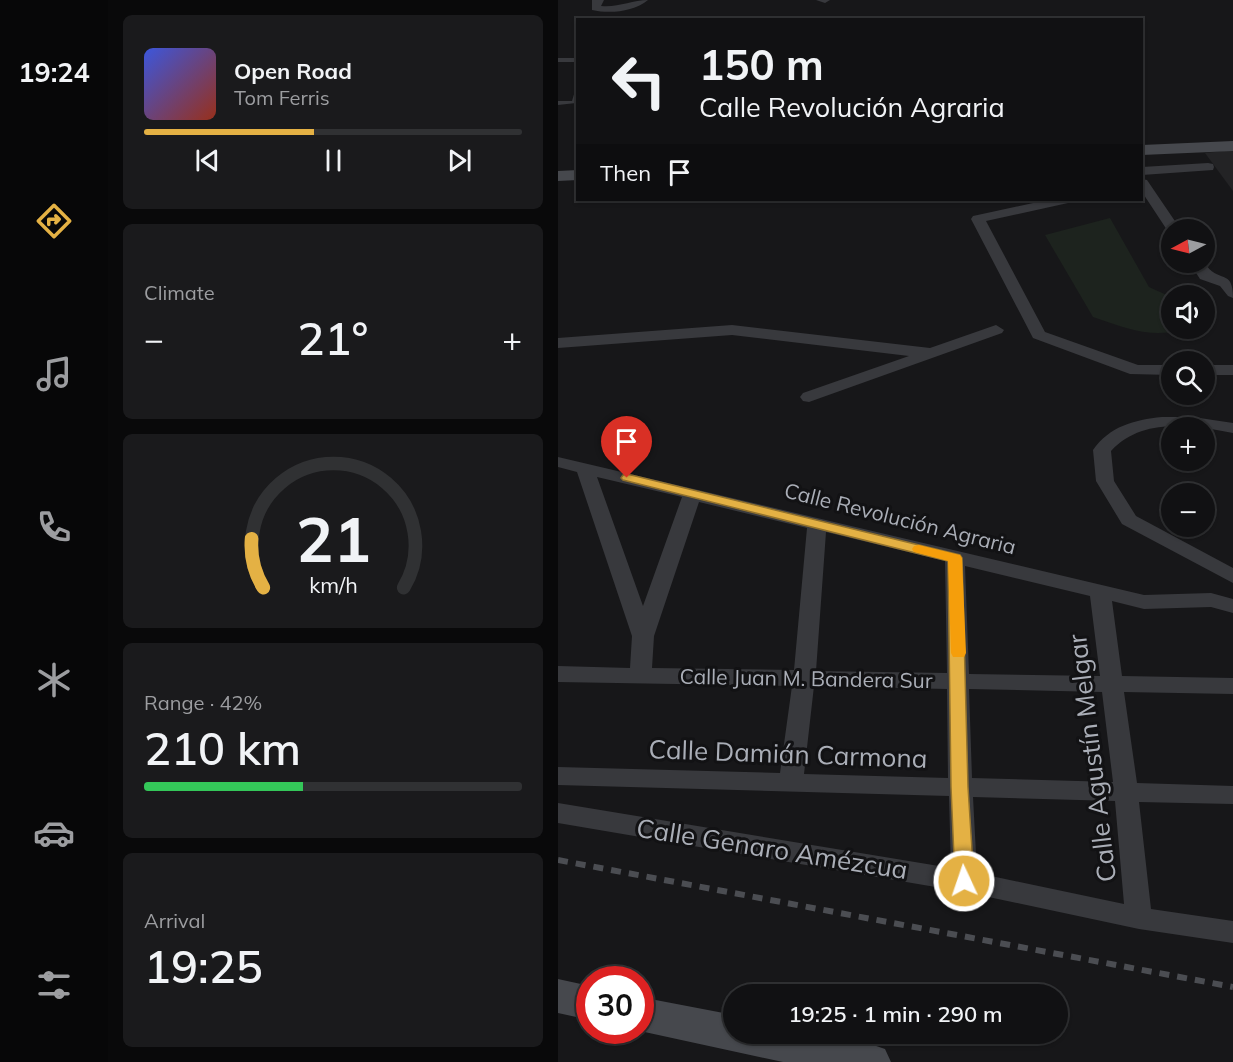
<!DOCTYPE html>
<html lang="en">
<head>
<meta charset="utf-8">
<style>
  :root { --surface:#111113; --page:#1a1a1c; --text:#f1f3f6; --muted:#9c9da0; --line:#303133; --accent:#e4b144 }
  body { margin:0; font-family:Mulish,sans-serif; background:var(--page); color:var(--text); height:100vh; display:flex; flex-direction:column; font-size:22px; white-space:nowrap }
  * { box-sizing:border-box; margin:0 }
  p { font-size:20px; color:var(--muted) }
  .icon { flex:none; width:33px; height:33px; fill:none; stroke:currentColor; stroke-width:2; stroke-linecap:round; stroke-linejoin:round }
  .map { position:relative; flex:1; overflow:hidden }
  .sheet { display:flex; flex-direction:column; gap:15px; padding:15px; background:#09090a; width:450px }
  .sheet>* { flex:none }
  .top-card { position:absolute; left:18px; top:18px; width:567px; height:183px; border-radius:0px; box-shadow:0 2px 4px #0004,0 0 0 2px var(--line); background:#111113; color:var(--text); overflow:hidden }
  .needle { width:39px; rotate:263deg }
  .buttons { position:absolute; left:603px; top:219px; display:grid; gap:12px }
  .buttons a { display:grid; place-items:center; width:54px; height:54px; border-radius:50%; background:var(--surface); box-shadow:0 2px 4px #0004,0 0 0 2px var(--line); font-size:30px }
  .speed { position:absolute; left:18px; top:966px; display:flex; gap:12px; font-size:30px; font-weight:700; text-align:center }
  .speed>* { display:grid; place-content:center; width:78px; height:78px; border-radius:50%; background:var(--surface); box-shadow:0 2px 4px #0004,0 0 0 2px var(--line); line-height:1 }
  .speed .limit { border:9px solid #d22; background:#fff; color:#111 }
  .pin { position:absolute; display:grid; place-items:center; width:51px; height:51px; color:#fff; margin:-62px -26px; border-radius:50% 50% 50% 0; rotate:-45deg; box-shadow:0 0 6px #0007 }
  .pin .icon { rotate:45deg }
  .me { position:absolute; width:66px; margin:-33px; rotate:357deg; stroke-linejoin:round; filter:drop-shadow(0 0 4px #0008) }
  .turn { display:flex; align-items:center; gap:21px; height:126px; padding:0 24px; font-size:27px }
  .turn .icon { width:78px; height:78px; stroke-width:2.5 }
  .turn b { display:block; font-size:42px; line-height:51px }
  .then { display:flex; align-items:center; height:57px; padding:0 24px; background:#0003; gap:12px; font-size:22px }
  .big { font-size:45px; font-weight:600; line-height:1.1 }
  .sheet .widget { flex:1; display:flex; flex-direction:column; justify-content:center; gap:9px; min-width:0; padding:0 21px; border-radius:9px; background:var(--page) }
  .sheet .dial { align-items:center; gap:0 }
  .dial svg { height:156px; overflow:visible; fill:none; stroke:var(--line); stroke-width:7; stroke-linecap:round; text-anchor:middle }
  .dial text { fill:var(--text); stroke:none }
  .song { display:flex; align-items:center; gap:18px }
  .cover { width:72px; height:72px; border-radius:9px; background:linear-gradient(135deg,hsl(230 70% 55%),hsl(10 70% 35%)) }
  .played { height:6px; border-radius:3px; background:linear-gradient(90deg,var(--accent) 45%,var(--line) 45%) }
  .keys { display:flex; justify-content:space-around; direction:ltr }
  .heat { display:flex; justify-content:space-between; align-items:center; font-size:33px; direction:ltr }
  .charge { height:9px; border-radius:4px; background:linear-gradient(90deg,#34c759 42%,var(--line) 0) }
  .trip { position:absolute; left:165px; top:984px; width:345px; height:60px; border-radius:30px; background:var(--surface); box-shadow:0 2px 4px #0004,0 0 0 2px var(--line); font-weight:600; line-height:60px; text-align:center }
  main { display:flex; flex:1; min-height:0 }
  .menu { display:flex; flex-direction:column; width:108px; justify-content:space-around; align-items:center; background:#070708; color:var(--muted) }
  .menu .icon { width:42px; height:42px }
  .menu .active { color:var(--accent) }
  .menu b { font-size:27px; color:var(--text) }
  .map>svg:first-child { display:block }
</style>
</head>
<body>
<main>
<nav class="menu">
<b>19:24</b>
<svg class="icon active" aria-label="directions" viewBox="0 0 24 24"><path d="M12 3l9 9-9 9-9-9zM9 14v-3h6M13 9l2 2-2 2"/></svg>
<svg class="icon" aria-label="music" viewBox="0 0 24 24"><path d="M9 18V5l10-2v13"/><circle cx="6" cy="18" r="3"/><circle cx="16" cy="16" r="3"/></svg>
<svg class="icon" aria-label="phone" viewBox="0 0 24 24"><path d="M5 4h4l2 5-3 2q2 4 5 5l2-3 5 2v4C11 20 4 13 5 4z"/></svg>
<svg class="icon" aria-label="climate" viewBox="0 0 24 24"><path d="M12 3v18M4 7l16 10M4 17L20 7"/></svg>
<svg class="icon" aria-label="car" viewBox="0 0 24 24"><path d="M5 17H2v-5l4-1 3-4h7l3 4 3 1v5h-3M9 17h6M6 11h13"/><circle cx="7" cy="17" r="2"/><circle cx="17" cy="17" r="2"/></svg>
<svg class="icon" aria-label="filters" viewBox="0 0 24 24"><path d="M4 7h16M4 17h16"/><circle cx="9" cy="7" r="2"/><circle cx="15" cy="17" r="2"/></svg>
</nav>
<section class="sheet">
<div class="widget">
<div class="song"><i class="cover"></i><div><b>Open Road</b><p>Tom Ferris</p></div></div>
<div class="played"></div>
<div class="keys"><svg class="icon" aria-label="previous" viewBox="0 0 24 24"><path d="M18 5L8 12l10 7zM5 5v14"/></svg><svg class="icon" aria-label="pause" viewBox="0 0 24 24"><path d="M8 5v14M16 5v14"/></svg><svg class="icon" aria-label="next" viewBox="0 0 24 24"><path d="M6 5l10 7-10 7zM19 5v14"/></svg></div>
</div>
<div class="widget"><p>Climate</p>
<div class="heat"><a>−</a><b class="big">21°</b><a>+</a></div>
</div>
<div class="widget dial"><svg viewBox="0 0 100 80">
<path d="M14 69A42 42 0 1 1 86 69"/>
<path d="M14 69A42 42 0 0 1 8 44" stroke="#e4b144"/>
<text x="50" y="56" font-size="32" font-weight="700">21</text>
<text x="50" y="72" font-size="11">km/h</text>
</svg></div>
<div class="widget"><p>Range · 42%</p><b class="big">210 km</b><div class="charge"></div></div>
<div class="widget"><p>Arrival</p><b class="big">19:25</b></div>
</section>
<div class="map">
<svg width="675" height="1062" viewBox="0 0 675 1062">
  <rect width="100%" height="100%" fill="#171719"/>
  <path fill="#232325" d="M675,150V191L647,153Z"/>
  <path fill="#1d231e" d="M552,218L591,287L613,297L614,328L627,330C589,338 571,329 535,317L487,235Z"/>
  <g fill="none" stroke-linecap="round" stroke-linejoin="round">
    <path fill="#38393d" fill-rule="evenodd" d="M0,58H20V62H0Z
      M20,90V100L18,103L0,105V101H14L17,91Z"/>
    <path fill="#38393d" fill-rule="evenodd" d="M34,0H46L43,6C59,8 74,0 90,0C75,12 52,14 34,10Z
      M258,0H272L267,3Z
      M650,163L655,164L656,167L655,170L584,175V167Z
      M584,179L589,180L623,230H614V234L611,233L584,192Z
      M489,200H512L510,203L428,221L487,332L580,365H614V375L572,374L475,338L413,219L415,216Z
      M631,262H646C660,285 675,267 675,298L670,296L662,286L642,279Z
      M174,325L372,348L438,325L446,330L444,333L251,402L245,401L242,397L245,393L351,356L174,335L0,348V338Z
      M646,365H675V375H646Z
      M604,417H635L675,423V433C635,425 584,417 553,451L556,481L578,516L675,568V583L564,524L538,481L535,450C552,426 576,420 604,417Z
      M0,457L586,595L653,593L675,599V613L653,607L586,609L554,601L564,676L675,678V694L566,692L579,783L675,786V804L581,802L593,909L675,921V943L581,929L407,892L0,823V803L393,868L391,796L0,785V767L222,773L234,686L0,682V666L72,668L74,636L19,472L0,467ZM39,477L124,497L85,606ZM141,502L249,528L236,670L94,668L96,636ZM268,532L387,561L389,673L258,671ZM407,566L532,596L542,676L411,674ZM256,686L389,689L390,778L246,774ZM411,689L544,692L555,782L414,778ZM415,797L557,801L566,904L419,873Z"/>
    <path fill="#46484d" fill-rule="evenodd" d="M675,141V151L584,155V145Z
      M20,170V180L0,181V171Z
      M0,979L32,986V1020L0,1013Z
      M82,997L176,1015V1034C227,1034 278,1030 327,1049L333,1062H225L82,1031L79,1030H82Z"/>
    <path stroke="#4b4d52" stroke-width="6" stroke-dasharray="10 8" stroke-linecap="butt" d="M0,860L675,987"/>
  </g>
  <path fill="#e4b144" stroke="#94732c" stroke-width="1.5" d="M69,474L402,555L404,558L410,787L416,881L413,886L406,889L400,886L397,881L393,787L390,561L65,480L63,478L65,475Z"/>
  <path fill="#f59e0b" d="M361,545L402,555L404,558L408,653L406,657H395L393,653L390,561L356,552L354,549L356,546Z"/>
  <g text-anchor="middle" stroke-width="6" stroke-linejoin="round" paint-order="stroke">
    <g font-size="21" fill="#aaaeb7" stroke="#121214">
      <text transform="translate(342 519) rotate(14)" y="7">Calle Revolución Agraria</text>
      <text transform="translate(248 679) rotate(1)" y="7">Calle Juan M. Bandera Sur</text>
    </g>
    <g font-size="26" fill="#aaaeb7" stroke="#121214">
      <text transform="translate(230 754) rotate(2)" y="9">Calle Damián Carmona</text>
      <text transform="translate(534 758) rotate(-97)" y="9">Calle Agustín Melgar</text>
      <text transform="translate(214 849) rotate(9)" y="9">Calle Genaro Amézcua</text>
    </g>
  </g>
</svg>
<div class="buttons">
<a><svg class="needle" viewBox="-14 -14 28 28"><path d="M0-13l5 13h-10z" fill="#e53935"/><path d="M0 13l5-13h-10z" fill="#9c9da0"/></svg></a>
<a><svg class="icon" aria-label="sound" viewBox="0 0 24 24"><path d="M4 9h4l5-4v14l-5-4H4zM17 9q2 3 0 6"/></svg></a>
<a><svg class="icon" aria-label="search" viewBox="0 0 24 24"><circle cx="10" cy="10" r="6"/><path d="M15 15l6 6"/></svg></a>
<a>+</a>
<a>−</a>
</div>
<div class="speed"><div class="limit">30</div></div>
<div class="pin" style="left:69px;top:478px;background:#d93025"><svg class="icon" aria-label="arrive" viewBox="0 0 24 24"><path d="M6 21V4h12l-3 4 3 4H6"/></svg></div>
<svg class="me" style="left:406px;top:881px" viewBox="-20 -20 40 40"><circle r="17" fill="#e4b144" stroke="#fff" stroke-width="3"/><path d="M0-11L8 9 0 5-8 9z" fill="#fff"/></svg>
<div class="trip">19:25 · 1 min · 290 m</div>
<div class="top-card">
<div class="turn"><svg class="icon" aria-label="left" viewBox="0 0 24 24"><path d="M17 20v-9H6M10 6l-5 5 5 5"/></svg><div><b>150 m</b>Calle Revolución Agraria</div></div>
<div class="then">Then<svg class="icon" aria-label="arrive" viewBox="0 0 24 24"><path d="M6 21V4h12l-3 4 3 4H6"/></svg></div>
</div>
</div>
</main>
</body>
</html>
